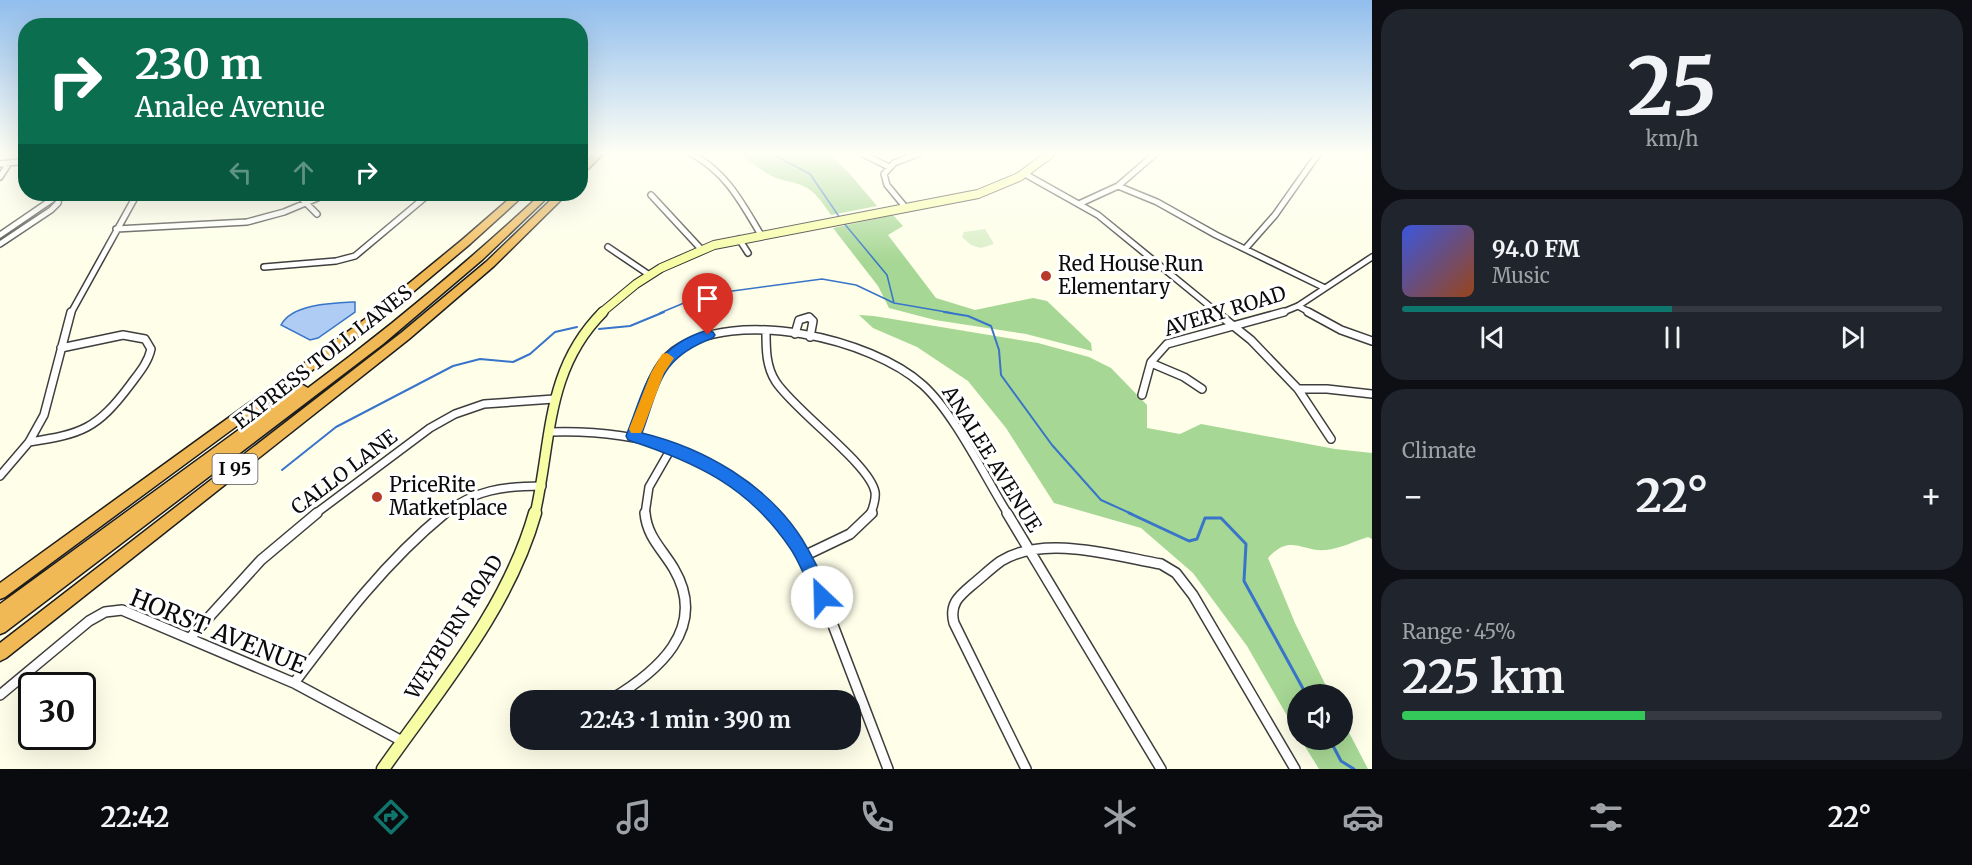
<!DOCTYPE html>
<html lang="en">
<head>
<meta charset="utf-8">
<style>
  :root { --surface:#171b24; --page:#20242c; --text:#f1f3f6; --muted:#9ea1a6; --line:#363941; --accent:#0f766e }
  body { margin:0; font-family:Merriweather,serif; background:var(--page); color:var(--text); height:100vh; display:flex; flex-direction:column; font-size:22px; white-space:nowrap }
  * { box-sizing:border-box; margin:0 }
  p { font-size:20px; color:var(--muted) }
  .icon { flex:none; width:33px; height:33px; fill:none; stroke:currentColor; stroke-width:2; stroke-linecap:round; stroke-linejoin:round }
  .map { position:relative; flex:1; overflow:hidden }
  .side { display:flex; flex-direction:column; gap:9px; padding:9px; background:#0d0f14; width:600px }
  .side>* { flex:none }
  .hud { position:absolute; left:18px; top:18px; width:570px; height:183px; border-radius:24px; box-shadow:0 6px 24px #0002; background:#0b6e4f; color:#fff; overflow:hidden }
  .controls { position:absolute; left:1287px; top:684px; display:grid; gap:12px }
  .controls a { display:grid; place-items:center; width:66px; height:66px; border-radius:50%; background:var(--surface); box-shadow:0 6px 24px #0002; font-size:30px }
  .speed { position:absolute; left:18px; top:672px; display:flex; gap:12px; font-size:30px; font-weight:700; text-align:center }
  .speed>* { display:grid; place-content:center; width:78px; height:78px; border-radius:50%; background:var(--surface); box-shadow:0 6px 24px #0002; line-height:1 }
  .speed .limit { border:3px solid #111; border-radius:9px; background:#fff; color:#111 }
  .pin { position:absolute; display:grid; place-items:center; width:51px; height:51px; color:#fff; margin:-62px -26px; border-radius:50% 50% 50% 0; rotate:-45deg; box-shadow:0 0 6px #0007 }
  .pin .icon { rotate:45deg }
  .me { position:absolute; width:66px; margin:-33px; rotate:336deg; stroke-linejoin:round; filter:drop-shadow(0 0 4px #0008) }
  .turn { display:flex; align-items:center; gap:21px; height:126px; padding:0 18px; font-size:27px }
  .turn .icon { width:78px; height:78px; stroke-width:2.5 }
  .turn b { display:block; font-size:42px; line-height:51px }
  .lanes { display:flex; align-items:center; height:57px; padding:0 18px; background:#0003; justify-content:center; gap:30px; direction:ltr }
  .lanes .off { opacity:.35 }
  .big { font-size:45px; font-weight:700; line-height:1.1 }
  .side .tile { flex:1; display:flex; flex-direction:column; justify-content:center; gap:9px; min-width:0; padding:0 21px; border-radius:24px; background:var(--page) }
  .side .dial { align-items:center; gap:0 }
  .dial b { font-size:78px; line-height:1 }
  .song { display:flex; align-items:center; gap:18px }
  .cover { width:72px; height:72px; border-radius:9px; background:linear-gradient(135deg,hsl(230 70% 55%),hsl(20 70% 35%)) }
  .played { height:6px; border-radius:3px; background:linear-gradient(90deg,var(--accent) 50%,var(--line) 50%) }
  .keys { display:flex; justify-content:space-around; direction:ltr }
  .heat { display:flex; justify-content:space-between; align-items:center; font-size:33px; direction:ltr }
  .charge { height:9px; border-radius:4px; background:linear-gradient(90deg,#34c759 45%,var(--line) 0) }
  .trip { position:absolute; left:510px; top:690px; width:351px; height:60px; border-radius:24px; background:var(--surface); box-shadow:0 6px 24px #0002; font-weight:700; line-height:60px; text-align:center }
  .tabs { display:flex; height:96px; justify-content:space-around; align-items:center; background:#090b0e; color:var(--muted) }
  .tabs .icon { width:42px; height:42px }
  .tabs .current { color:var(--accent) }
  .tabs b { font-size:27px; color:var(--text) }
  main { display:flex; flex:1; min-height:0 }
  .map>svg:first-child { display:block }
</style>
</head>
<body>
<main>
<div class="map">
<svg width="1372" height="769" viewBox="0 0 1372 769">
  <rect width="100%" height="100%" fill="#fefee9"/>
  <path fill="#a6d794" d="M738,154H829L849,173L877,206L831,215C823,204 815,190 801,185C791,181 780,181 770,175C758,169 750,160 738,154Z
    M893,215L903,226L888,235L936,298L975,310L1033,298L1047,301L1091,343L1092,351L1026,334L935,320L889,308L878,286L833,228Z
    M859,315L874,316L1038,343L1089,357L1111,368L1147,405V428L1180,434L1201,424L1335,449L1372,453V539L1368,537C1355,541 1339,549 1326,550C1302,552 1290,533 1268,558L1295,623L1330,694H1298L1297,733L1247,646L1193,573L1141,528L1054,503L1006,428L968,381L917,347L873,328Z
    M1343,721L1368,769H1319L1301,740H1342Z"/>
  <path fill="#d9eec6" d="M985,229L994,244L981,248L971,245L962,237L964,232Z"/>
  <path fill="#afcdf4" stroke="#3874c9" stroke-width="1.5" d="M355,302V312L318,338L310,340L281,325C292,304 333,303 355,302Z"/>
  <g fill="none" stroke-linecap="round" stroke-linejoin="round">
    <path stroke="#3874c9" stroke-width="1.5" d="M772,154L810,174L840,218
      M843,222L887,275L894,303L952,313
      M660,313L703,295L822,279L856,285L894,303"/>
    <path stroke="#3874c9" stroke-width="2" d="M944,312L968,316L991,326L999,350L1001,375L1052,445L1101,500L1132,514
      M599,329L630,326L664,312
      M282,470L336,427L453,366L480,359L513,362L530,354L555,332L577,327"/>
    <path stroke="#3874c9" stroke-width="3" d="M1129,513L1189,541L1197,539L1205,518H1221L1246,544L1244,581L1306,694
      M1330,740L1341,761L1354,769"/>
    <defs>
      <path id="street-far2" d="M692,154C726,172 742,203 761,235
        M863,154L889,167
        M0,164L26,161
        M1025,174L1098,215L1218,313
        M0,177L9,163
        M1118,186L1157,202L1216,235L1325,288
        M297,194L317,214
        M651,195L701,249
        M1081,203L1118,186L1155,154
        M906,208L887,185L884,174L894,163L918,154
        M116,229L247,222L284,212L327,194
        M0,235L60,194
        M739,239L748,253
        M0,244L51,210L58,203L60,194
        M608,247L648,274
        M1245,249L1275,215L1318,154
        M264,267L336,261L355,256L429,194
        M1298,306L1311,313
        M71,313L137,194
        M1281,313L1298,306L1372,257"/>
      <path id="street-far1" d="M1216,312L1251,340L1298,389L1331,439
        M1308,312L1341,330L1372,341
        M766,332C766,349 766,367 776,382C796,412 870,464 875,492C876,498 873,509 870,514
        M795,334L799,320L809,317L813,321L810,337
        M1151,363L1184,377L1202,389
        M1298,389H1327L1372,394
        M1142,395L1151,362L1167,344L1284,312
        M549,432C635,429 712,449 773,514
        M633,436C643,409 650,369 674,351C735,307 871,338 923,385C954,413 985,477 1008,514
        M29,442C82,434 97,429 130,385C138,374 148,363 151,349L145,339L123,335L61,348
        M0,476L29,442L44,415L71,312
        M315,514L430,428L455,414L484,404L554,399
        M443,514C474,490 504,486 542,486
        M645,514L649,487L672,447"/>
      <path id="street" d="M771,513L795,542L815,578L888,769
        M1007,513L1161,769
        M804,556L850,534L872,513
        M190,638L261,560L317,513
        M294,683C340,622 385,562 445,513
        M0,695L89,621L105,612L122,610L294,683L402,741
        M610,700C657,672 709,629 674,569C663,550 647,537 645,513
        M1026,769L954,623C949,604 959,596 972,585C982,577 991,568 1001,561C1044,534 1115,556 1161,564L1176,573L1193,595L1295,769"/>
      <path id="secondary-far2" d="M601,313L636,284L661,268L714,245L978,194L1019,177L1050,154"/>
      <path id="secondary-far1" d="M535,514C552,440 545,370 603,312"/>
      <path id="secondary" d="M383,769C439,689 508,609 535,513"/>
      <path id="highway" d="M580,154H588L580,159Z
        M594,154H603L580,177V168Z
        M515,194H525L470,244L376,323L5,597L0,599V583L368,317L462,240Z
        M541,194H551L483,259L383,344L5,632L0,634V604L299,386L303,385L308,388C390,327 467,263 541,194Z
        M557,194H567L494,266L409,339L6,658L0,661V643L401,333L486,262Z"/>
    </defs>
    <use href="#street-far2" stroke="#3e3e3e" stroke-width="8"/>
    <use href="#street-far1" stroke="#3e3e3e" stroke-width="10"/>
    <use href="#street" stroke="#3e3e3e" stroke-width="12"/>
    <use href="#secondary-far2" stroke="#2d2d2d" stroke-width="10"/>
    <use href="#secondary-far1" stroke="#2d2d2d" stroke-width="12"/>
    <use href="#secondary" stroke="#2d2d2d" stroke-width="15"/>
    <use href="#highway" stroke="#1c1c1c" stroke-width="3"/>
    <use href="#street-far2" stroke="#fff" stroke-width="5"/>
    <use href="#street-far1" stroke="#fff" stroke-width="7"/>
    <use href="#street" stroke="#fff" stroke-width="9"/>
    <use href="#secondary-far2" stroke="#f6fda5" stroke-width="8"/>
    <use href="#secondary-far1" stroke="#f6fda5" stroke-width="9"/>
    <use href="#secondary" stroke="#f6fda5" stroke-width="12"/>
    <use href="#highway" fill="#f0b955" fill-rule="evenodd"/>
  </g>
  <linearGradient id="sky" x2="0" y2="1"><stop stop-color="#91beed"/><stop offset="0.59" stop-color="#fffff5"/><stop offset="1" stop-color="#fffff5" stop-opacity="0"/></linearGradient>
  <rect width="1372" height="261" fill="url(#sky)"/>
  <path fill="#1a73e8" stroke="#114b97" stroke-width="1.5" d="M708,330L713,332L715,335L713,338C659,358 660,384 642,433C704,448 767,484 802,539C813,557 823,578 831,597L829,602L822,605L816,602C808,585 801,564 790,548C749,487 696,462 628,440L626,436C646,386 650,347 708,330Z"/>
  <path fill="#f59e0b" d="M667,353L674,358L664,373L643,429L641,433H631L629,429L651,373L662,354Z"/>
  <g fill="#b63b28" stroke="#fff" stroke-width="2">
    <circle cx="1046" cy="276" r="6"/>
    <circle cx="377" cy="497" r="6"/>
  </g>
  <g text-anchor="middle" stroke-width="6" stroke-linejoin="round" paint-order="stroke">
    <rect fill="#fff" stroke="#545454" stroke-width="1.5" x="212.5" y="454" width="45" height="30" rx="4.5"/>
    <g font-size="18" font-weight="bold" fill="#0b0b0b">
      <text x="235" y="475">I 95</text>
    </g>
    <g font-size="20" fill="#0b0b0b" stroke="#fff" text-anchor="start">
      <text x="1058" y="271">Red House Run<tspan x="1058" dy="23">Elementary</tspan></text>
      <text x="389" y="492">PriceRite<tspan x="389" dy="23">Matketplace</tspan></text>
    </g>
    <g font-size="20" fill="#0b0b0b" stroke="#fff">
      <text transform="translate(1225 311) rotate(-17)" y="7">AVERY ROAD</text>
      <text transform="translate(323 357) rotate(-38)" y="7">EXPRESS TOLL LANES</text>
      <text transform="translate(992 459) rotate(58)" y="7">ANALEE AVENUE</text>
      <text transform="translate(344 472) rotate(-37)" y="7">CALLO LANE</text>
      <text transform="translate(454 627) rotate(-58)" y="7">WEYBURN ROAD</text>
    </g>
    <g font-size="24" fill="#0b0b0b" stroke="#fff">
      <text transform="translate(218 632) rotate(22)" y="8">HORST AVENUE</text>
    </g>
  </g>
</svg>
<div class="controls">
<a><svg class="icon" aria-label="sound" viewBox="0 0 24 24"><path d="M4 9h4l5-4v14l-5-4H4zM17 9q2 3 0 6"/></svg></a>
</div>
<div class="speed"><div class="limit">30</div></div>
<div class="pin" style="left:708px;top:335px;background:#d93025"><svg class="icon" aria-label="arrive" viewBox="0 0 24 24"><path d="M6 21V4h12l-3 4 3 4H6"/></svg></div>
<svg class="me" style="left:822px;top:597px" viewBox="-20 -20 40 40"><circle r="19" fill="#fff"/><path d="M0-13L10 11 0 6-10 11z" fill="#1a73e8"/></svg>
<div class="trip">22:43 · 1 min · 390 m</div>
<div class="hud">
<div class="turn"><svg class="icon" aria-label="right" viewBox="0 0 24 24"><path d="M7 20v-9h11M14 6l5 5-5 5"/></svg><div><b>230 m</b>Analee Avenue</div></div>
<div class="lanes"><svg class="icon off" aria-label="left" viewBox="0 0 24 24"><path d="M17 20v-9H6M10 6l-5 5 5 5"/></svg><svg class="icon off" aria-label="ahead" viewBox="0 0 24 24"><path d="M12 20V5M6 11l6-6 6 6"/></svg><svg class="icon" aria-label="right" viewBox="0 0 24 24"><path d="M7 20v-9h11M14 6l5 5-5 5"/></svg></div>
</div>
</div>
<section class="side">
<div class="tile dial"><b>25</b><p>km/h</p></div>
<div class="tile">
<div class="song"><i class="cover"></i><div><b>94.0 FM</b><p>Music</p></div></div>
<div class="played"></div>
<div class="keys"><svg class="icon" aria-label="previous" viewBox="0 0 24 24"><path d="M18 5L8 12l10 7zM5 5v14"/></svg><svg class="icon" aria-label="pause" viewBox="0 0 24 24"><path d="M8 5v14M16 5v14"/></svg><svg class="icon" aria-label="next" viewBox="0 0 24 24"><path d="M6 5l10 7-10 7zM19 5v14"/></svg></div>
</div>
<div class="tile"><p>Climate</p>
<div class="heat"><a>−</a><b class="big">22°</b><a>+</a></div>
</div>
<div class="tile"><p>Range · 45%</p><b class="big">225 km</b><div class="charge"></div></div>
</section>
</main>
<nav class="tabs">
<b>22:42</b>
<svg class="icon current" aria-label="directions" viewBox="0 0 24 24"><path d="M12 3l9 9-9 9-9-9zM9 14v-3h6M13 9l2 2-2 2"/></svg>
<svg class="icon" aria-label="music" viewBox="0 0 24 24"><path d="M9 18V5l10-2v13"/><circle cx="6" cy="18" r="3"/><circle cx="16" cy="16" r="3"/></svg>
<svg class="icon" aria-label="phone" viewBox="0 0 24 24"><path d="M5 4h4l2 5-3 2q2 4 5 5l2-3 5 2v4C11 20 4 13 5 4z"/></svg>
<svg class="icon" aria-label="climate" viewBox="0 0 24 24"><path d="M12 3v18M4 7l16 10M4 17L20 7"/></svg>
<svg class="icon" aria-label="car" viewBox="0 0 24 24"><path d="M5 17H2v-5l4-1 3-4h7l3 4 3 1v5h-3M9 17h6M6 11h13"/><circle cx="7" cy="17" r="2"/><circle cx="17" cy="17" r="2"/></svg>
<svg class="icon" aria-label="filters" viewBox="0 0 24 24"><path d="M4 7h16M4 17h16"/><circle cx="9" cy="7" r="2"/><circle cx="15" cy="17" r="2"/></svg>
<b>22°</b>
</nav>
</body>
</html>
